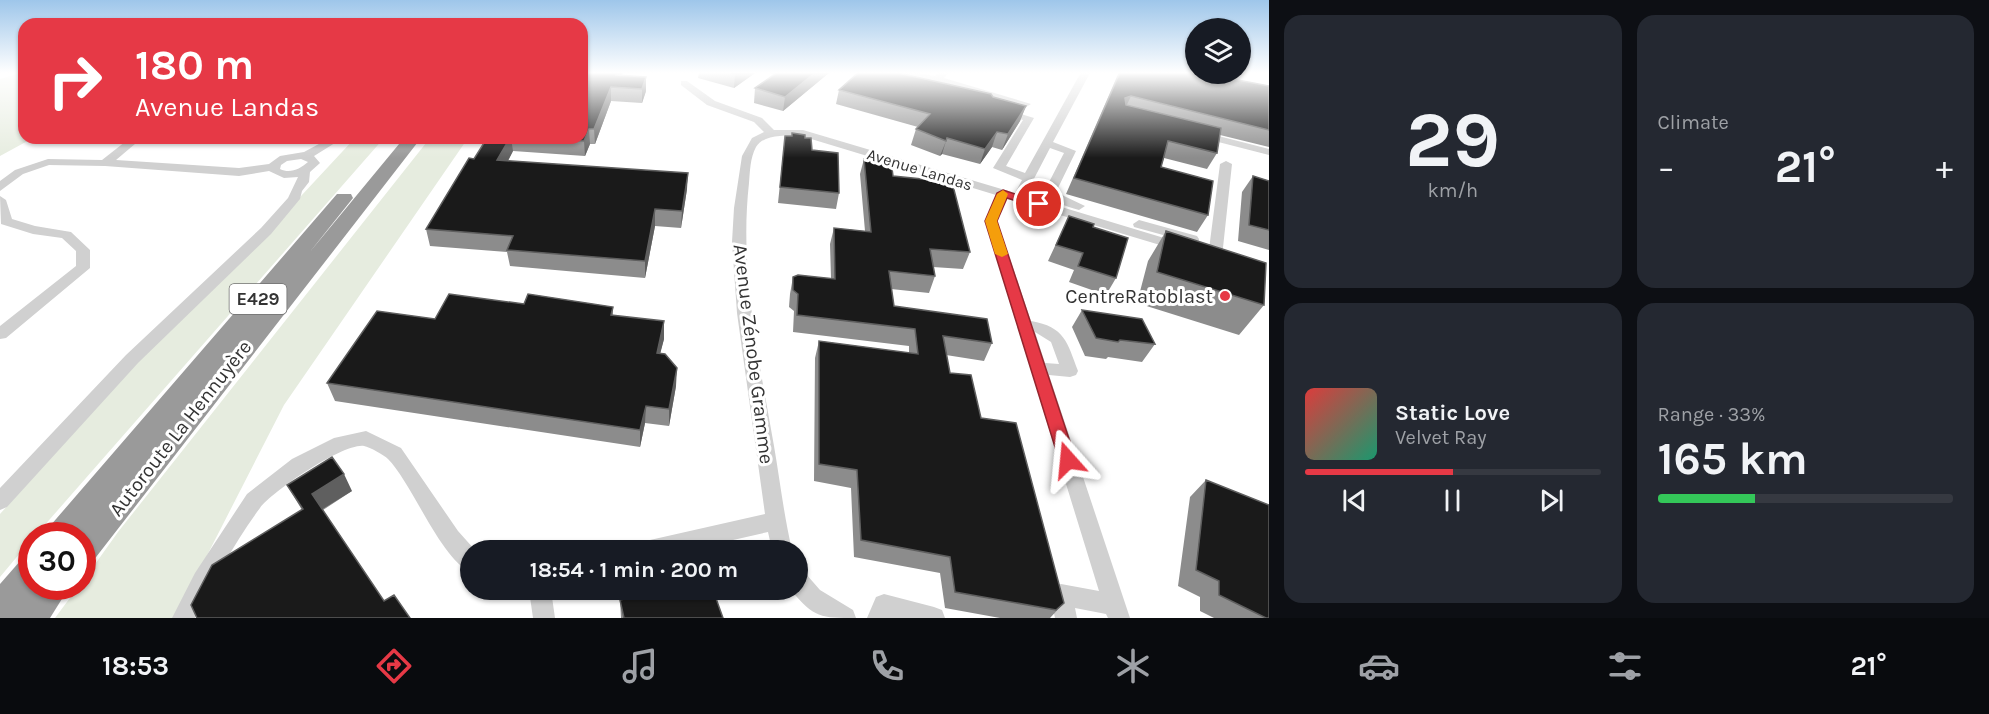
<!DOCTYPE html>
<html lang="en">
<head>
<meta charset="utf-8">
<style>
  :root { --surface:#171b24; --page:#242831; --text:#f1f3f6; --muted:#9ea1a6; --line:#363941; --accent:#e63946 }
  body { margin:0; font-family:Karla,sans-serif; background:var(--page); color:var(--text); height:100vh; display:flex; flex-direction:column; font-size:22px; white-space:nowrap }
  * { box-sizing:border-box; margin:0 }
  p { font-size:20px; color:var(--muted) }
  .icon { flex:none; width:33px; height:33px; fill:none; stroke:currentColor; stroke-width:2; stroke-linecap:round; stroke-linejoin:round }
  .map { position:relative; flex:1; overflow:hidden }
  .details { display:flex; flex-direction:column; gap:15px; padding:15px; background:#0d0f14; width:720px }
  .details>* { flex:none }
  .banner { position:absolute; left:18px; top:18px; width:570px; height:126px; border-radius:18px; box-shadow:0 2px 4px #0004; background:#e63946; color:#fff; overflow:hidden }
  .controls { position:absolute; left:1185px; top:18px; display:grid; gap:12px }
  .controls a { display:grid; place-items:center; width:66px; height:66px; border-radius:50%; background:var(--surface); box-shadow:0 2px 4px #0004; font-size:30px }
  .speed { position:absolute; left:18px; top:522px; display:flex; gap:12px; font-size:30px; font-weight:700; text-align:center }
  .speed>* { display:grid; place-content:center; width:78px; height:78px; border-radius:50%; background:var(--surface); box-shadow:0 2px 4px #0004; line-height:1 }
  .speed .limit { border:9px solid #d22; background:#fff; color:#111 }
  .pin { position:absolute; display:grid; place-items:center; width:51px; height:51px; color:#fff; margin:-26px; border:3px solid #fff; border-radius:50%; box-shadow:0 2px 6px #0007 }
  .me { position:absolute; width:66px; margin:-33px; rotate:342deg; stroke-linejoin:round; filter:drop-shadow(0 0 4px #0008) }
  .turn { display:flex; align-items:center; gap:21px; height:126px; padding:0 18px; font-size:27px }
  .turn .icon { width:78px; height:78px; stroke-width:2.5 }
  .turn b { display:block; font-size:42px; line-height:51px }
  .big { font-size:45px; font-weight:700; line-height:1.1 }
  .details .tile { flex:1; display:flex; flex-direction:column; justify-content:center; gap:9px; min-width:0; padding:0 21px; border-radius:18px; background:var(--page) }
  .details .dial { align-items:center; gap:0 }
  .dial b { font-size:78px; line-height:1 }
  .song { display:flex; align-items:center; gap:18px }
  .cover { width:72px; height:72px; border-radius:9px; background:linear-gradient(135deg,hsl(0 70% 55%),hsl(160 70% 35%)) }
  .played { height:6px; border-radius:3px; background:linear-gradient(90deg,var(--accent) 50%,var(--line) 50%) }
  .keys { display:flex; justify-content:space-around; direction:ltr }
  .heat { display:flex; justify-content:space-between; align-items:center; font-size:33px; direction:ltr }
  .charge { height:9px; border-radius:4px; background:linear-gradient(90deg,#34c759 33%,var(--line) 0) }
  .details .tiles { flex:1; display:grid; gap:15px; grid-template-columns:repeat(2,1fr) }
  .trip { position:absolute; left:460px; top:540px; width:348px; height:60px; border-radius:30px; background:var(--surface); box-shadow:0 2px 4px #0004; font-weight:700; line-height:60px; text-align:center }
  .tabs { display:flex; height:96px; justify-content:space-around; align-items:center; background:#090b0e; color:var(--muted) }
  .tabs .icon { width:42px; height:42px }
  .tabs .selected { color:var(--accent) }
  .tabs b { font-size:27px; color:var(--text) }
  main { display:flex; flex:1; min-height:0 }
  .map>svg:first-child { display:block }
</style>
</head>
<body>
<main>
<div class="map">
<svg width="1269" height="618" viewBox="0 0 1269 618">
  <rect width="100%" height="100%" fill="#fff"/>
  <path fill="#e6ecdf" d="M24,72V138H33L0,156V79Z
    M355,138H384L36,535L32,536L31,540L0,577V514L124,376L274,225Z
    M430,138H468L284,405L175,618H55L78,587L82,586L83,581L118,532Z"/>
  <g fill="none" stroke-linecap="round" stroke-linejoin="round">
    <path fill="#d0d0d0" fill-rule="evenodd" d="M895,72H913L935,76L940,72H949L944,78L1031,104L1026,107Z
      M1077,72L1090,73L1053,142L1076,151L1057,190L1064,196L1085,206L1079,210C1065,206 1053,203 1045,190L1064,153L1050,148L1025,196L1184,244L1185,241L1134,227L1133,224L1139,220L1197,236L1199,239L1197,250L1190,254L1007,199L997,221L1031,321C1065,327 1067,342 1078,371L1076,375L1070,377L1049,375L1130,618H1108L1106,614L1075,608L1077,618H1055L1050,595L1053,587L1061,584L1099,591L985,221L996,195L798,135C785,136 764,134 756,147C750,158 750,172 749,183C739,272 759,359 774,446C780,481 784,516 792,550H772L768,532L689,550H640L643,543L650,540L765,514L737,313L732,242L734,208L742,156L752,138L764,132L754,122L707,105L681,85V81H687L715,101L762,118L774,130H803L1015,193L1022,180L993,168L1023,120L999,112L1004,109L1034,118L1006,166L1025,173L1080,74ZM1035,332L1051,342L1059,364L1045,363Z
      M1199,131L1269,149V155L1195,136L1194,134Z
      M130,138H142L116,160L239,168L269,164L280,156L304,152L330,138H343L314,156L320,163L310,172L309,182L302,191L300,199L271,234L138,363L7,507L0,510V488L126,355L261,228L288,198L298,177L284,178L269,171L239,176L105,166L49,165L23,174L0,191V181L15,170L48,159L102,160ZM301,159L308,162C300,169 290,174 280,169L281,165L287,161Z
      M1226,161L1232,164L1222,257L1215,261L1208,257L1220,164Z
      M0,196L6,200L12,219L35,226L71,232L90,250V268L6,338L0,339V326L76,266V251L62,238L33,234L1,224Z
      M366,431L401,448L458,531L475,550H471V572C441,560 412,483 388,459C384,455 370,447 364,446C343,443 273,491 260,508C235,541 214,581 195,618H172L195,573L247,494L292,459L334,438Z
      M798,571L806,574L820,590L853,610L856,618C821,618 814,618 791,590H798Z
      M529,590H551L555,618H533Z
      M884,594L934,607L942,610L945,618H867L876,597Z"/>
    <path fill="#9a9a9a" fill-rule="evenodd" d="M404,138H421L93,561L82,565V536H46L50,526L337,194H351L353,198L309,253Z
      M32,556V586H70L50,618H0V584L21,560Z"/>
  </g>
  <path fill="#8c8c8c" d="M582,72L646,77V91L642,103L611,101L595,144H590L585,156L513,151L508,161L687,189L681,228L655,226L645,278L510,266L507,252L430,246L426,229L474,159L485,142L484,138H582Z
    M699,72H755V73L734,88L698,78Z
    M764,72H830L783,111L754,103L755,88L774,74Z
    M1119,72H1196L1269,86V147L1220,135L1217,153L1207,169L1164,158L1161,167L1208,215L1197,232L1066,194Z
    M839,90L993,97L1026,106L1020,121L1002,150L992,147L980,164L942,154L940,156L911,145L916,129L918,127L836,104Z
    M785,136L805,138L812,150L839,193L836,209L778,203Z
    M864,159L893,176L970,252L963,269L933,267L935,276L929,293L891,289L894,306L992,343L984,361L946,355L950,373L981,418L1064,603L1050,618H1000L945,608L940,573L854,557L851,488L814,481L815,358L819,341L909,353V346L793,332L794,311L789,307L790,294L793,277L831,278L830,244L834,228L865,231L860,174Z
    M1253,176L1269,181V250L1238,241L1242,192Z
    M1069,216L1093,227L1116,278L1106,295L1069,282L1074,270L1048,261Z
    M1166,231L1264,305L1239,335L1137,303L1148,261Z
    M524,304L613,307V315L664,339L660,353L676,386L669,426L645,423L640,447L335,401L327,383L435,319Z
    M1082,310L1155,344L1142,362L1108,357L1106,359L1085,356L1072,327Z
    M1206,480L1269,618H1214L1200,611V597L1178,586L1190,497Z
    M287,485L352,491L323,510L384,601L410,618H197L302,510Z
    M620,600L723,618H621Z"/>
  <path fill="#5f5f5f" d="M617,72H623L617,87L616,75Z
    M738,72H755V73L734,88L735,74Z
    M816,72H830L783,111L785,97Z
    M646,77V91L642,103V89Z
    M611,87V101L595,144L594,129Z
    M1131,96L1124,111L1125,98Z
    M1026,106L1020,121L1002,150L1008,134Z
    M589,129L590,144L585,156L584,141Z
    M997,132L992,147L980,164L985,149Z
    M510,138H511L513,151L500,176L497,160Z
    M947,138L942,154L940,156L946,141Z
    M688,173L687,189L681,228L682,211Z
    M655,209V226L645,278V261Z
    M664,321V339L656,370L657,353Z
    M677,368L676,386L669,426V409Z
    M646,406L645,423L640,447V430Z
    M344,474L352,491L321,510L312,494Z"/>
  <path fill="#1a1a1a" stroke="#5f5f5f" stroke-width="1.5" d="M582,72H617L616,75L646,77L642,89L611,87L594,129H589L584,141L544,138H582Z
    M727,72H738L735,74Z
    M778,72H816L785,97L755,88Z
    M859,72H894L991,94L993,97L1026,106L1008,134L997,132L985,149L947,138L946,141L916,129L930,114L839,90Z
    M1120,72H1196V74H1207L1269,86V130L1131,96L1125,98L1126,105L1221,128L1217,153L1168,141L1161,167L1213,181L1208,215L1074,178Z
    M792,133L805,135V138H811L812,150L838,153L839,193L780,187L785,136H792Z
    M487,138H510L497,160L688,173L682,211L655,209L645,261L507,250L513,236L426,229L469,158L474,159Z
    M864,159L891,161L893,176L952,182L970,252L930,249L935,276L889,271L894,306L987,319L992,343L943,336L950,373L971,375L981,418L1016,423L1064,603L1056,610L955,592L950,557L861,540L857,470L819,464V341L918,354L915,329L797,315L798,294L793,290V277L798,275L835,279L834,228L871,232Z
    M1253,176L1269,181V230L1249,225Z
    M1069,216L1094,224L1093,227L1128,238L1116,278L1078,266L1083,253L1056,245Z
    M1166,231L1266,263L1264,305L1157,272Z
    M449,294L524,304L528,294L613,307L611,315L664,321L657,353L665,354L677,368L669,409L646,406L640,430L327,383L377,311L435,319Z
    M1082,310L1142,319L1155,344L1120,340L1118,342L1096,338Z
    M332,457L344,474L312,494L384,601L394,595L410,618H197L191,605L212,565L303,509L287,485Z
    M1206,480L1269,505V618H1266L1219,595V581L1196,570Z
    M661,590H713L723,618H624L620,600Z"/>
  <linearGradient id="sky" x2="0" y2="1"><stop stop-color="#9ec6ea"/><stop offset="0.46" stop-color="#fff"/><stop offset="1" stop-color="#fff" stop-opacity="0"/></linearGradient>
  <rect width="1269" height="158" fill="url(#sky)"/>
  <path fill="#e63946" stroke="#96252e" stroke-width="1.5" d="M1003,190L1045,204L1039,208L1007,198L997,221L1076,460L1074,465L1068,467L1062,465L1059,460L985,221L997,193Z"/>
  <path fill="#f59e0b" d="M1003,190L1008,194L997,221L1008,254L1002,257L995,254L985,221L997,194Z"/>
  <circle fill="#e63946" stroke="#fff" stroke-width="2" cx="1225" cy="296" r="6"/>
  <g text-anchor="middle" stroke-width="6" stroke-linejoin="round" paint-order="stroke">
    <g font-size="16" fill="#333" stroke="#fff">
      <text transform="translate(920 169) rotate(17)" y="6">Avenue Landas</text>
    </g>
    <rect fill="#fff" stroke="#707070" stroke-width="1.5" x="229.5" y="284" width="57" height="30" rx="4.5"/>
    <g font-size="18" font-weight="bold" fill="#333">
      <text x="258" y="305">E429</text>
    </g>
    <g font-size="20" fill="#333" stroke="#fff" text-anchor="end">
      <text x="1213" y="303">CentreRatoblast</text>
    </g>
    <g font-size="20" fill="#333" stroke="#fff">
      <text transform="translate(754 354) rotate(83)" y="7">Avenue Zénobe Gramme</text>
      <text transform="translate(180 428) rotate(-52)" y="7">Autoroute La Hennuyère</text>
    </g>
  </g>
</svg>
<div class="controls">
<a><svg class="icon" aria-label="layers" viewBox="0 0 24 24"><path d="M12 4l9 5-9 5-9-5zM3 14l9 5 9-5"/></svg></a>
</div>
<div class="speed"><div class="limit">30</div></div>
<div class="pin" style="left:1039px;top:204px;background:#d93025"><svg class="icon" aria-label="arrive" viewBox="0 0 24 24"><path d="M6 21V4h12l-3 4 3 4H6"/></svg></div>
<svg class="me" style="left:1068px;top:460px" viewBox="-20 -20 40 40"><path d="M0-17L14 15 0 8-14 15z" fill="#e63946" stroke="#fff" stroke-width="4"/></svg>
<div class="trip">18:54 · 1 min · 200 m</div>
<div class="banner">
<div class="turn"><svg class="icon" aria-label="right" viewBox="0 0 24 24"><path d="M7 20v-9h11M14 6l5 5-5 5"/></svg><div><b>180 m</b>Avenue Landas</div></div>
</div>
</div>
<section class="details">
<div class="tiles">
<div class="tile dial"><b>29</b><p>km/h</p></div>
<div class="tile"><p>Climate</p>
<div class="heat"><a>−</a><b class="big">21°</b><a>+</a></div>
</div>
<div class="tile">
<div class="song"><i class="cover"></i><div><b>Static Love</b><p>Velvet Ray</p></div></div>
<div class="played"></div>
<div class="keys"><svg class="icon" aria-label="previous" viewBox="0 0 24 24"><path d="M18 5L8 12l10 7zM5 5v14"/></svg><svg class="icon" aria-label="pause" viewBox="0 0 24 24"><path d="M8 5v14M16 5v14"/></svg><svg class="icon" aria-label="next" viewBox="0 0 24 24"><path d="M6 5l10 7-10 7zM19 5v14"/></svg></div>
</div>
<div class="tile"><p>Range · 33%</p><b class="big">165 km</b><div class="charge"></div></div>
</div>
</section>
</main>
<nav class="tabs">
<b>18:53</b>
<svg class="icon selected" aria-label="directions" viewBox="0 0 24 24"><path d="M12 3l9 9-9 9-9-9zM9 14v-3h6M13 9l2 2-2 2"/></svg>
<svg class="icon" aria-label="music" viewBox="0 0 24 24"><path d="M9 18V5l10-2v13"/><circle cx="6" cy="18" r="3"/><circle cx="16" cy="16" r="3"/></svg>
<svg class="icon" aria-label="phone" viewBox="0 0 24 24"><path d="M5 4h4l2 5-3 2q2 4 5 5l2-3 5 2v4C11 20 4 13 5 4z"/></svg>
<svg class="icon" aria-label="climate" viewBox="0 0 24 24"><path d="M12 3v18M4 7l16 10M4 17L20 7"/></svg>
<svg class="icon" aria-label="car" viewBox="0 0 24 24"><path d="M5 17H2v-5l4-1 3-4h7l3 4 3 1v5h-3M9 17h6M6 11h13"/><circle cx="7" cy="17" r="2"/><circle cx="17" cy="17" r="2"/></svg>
<svg class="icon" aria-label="filters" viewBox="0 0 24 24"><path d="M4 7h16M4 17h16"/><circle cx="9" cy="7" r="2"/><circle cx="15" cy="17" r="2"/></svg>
<b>21°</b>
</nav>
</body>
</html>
